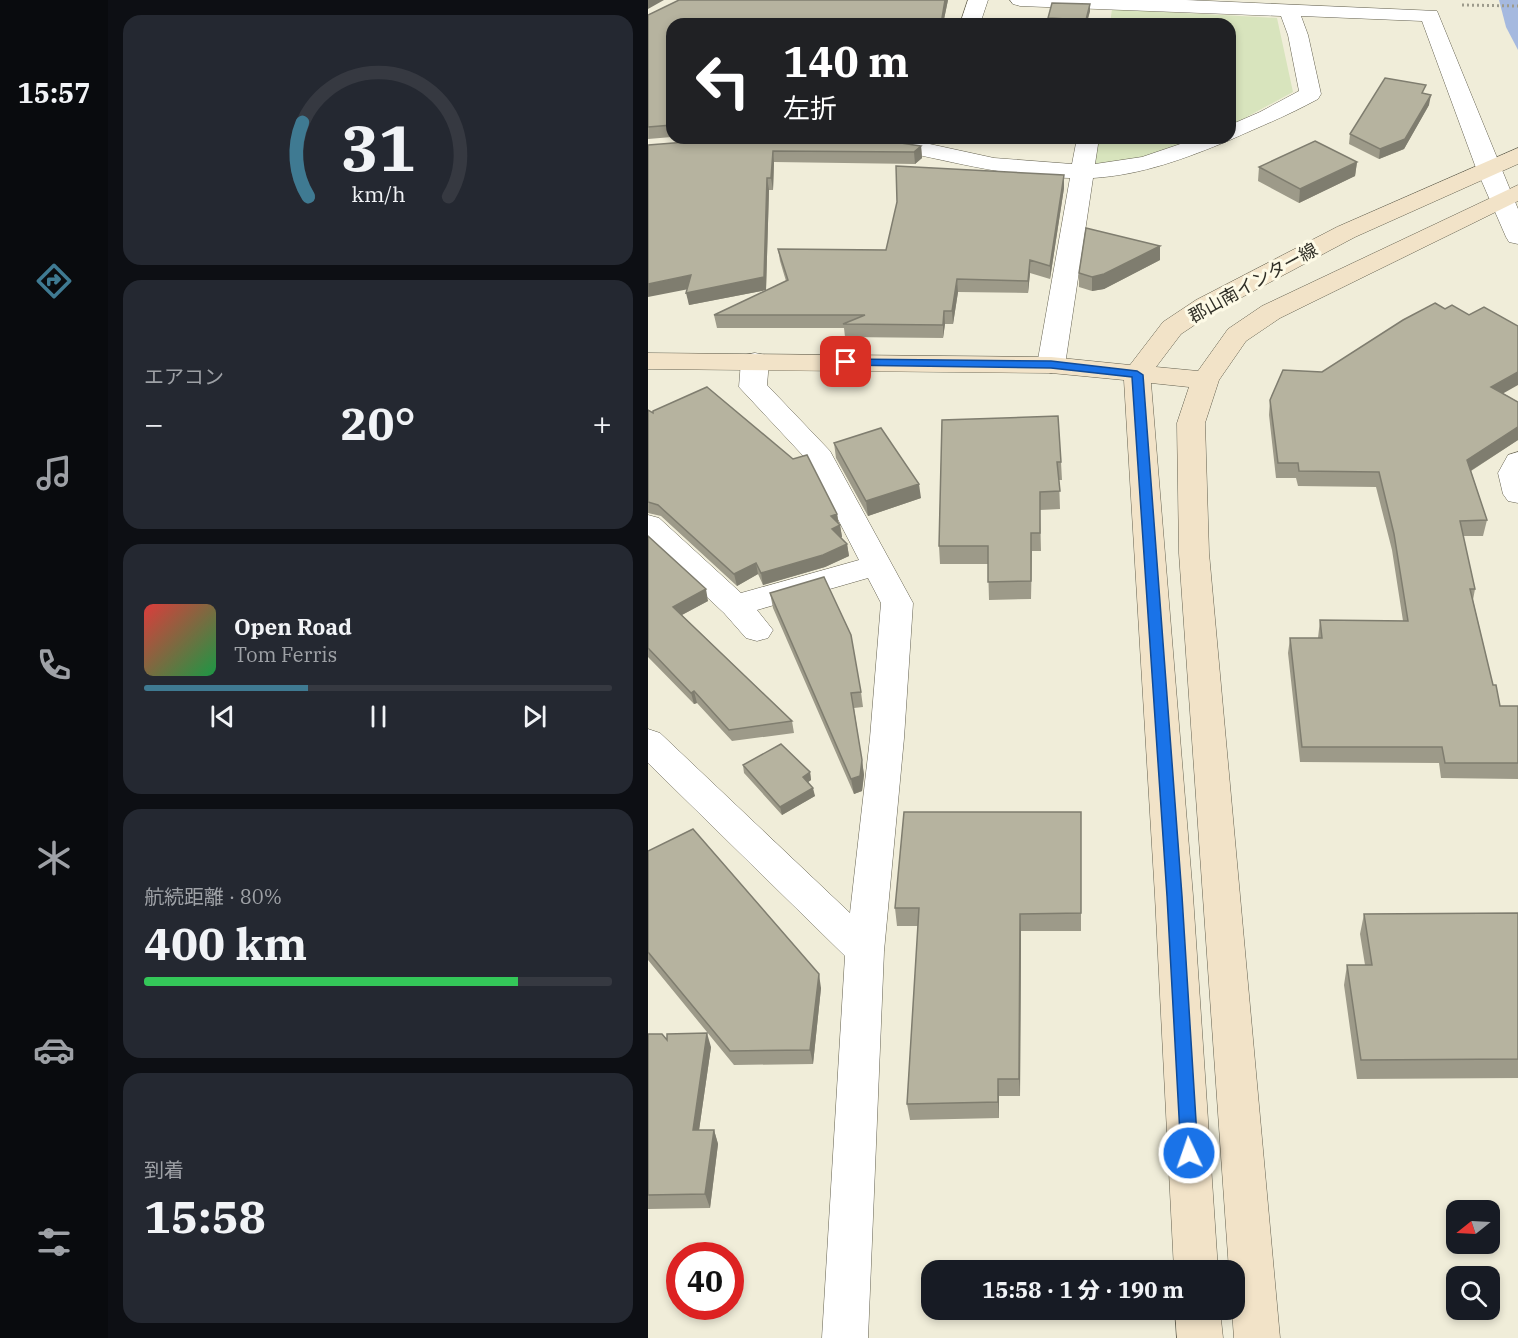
<!DOCTYPE html>
<html lang="ja">
<head>
<meta charset="utf-8">
<style>
  :root { --surface:#171b24; --page:#242831; --text:#f1f3f6; --muted:#9ea1a6; --line:#363941; --accent:#3f7a92 }
  body { margin:0; font-family:"IBM Plex Serif","Noto Sans JP",serif; background:var(--page); color:var(--text); height:100vh; display:flex; flex-direction:column; font-size:22px; white-space:nowrap }
  * { box-sizing:border-box; margin:0 }
  p { font-size:20px; color:var(--muted) }
  .icon { flex:none; width:33px; height:33px; fill:none; stroke:currentColor; stroke-width:2; stroke-linecap:round; stroke-linejoin:round }
  .map { position:relative; flex:1; overflow:hidden }
  .drawer { display:flex; flex-direction:column; gap:15px; padding:15px; background:#0d0f14; width:540px }
  .drawer>* { flex:none }
  .hud { position:absolute; left:18px; top:18px; width:570px; height:126px; border-radius:18px; box-shadow:0 3px 9px #0003; background:#202124; color:#fff; overflow:hidden }
  .needle { width:39px; rotate:252deg }
  .controls { position:absolute; left:798px; top:1200px; display:grid; gap:12px }
  .controls a { display:grid; place-items:center; width:54px; height:54px; border-radius:12px; background:var(--surface); box-shadow:0 3px 9px #0003; font-size:30px }
  .speed { position:absolute; left:18px; top:1242px; display:flex; gap:12px; font-size:30px; font-weight:700; text-align:center }
  .speed>* { display:grid; place-content:center; width:78px; height:78px; border-radius:50%; background:var(--surface); box-shadow:0 3px 9px #0003; line-height:1 }
  .speed .limit { border:9px solid #d22; background:#fff; color:#111 }
  .pin { position:absolute; display:grid; place-items:center; width:51px; height:51px; color:#fff; margin:-26px; border-radius:12px; box-shadow:0 3px 9px #0006 }
  .me { position:absolute; width:66px; margin:-33px; rotate:357deg; stroke-linejoin:round; filter:drop-shadow(0 0 4px #0008) }
  .turn { display:flex; align-items:center; gap:21px; height:126px; padding:0 18px; font-size:27px }
  .turn .icon { width:78px; height:78px; stroke-width:2.5 }
  .turn b { display:block; font-size:42px; line-height:51px }
  .big { font-size:45px; font-weight:800; line-height:1.1 }
  .drawer .card { flex:1; display:flex; flex-direction:column; justify-content:center; gap:9px; min-width:0; padding:0 21px; border-radius:18px; background:var(--page) }
  .drawer .dial { align-items:center; gap:0 }
  .dial svg { height:156px; overflow:visible; fill:none; stroke:var(--line); stroke-width:7; stroke-linecap:round; text-anchor:middle }
  .dial text { fill:var(--text); stroke:none }
  .song { display:flex; align-items:center; gap:18px }
  .cover { width:72px; height:72px; border-radius:9px; background:linear-gradient(135deg,hsl(0 70% 55%),hsl(140 70% 35%)) }
  .played { height:6px; border-radius:3px; background:linear-gradient(90deg,var(--accent) 35%,var(--line) 35%) }
  .keys { display:flex; justify-content:space-around; direction:ltr }
  .heat { display:flex; justify-content:space-between; align-items:center; font-size:33px; direction:ltr }
  .charge { height:9px; border-radius:4px; background:linear-gradient(90deg,#34c759 80%,var(--line) 0) }
  .trip { position:absolute; left:273px; top:1260px; width:324px; height:60px; border-radius:18px; background:var(--surface); box-shadow:0 3px 9px #0003; font-weight:800; line-height:60px; text-align:center }
  main { display:flex; flex:1; min-height:0 }
  .tab-bar { display:flex; flex-direction:column; width:108px; justify-content:space-around; align-items:center; background:#090b0e; color:var(--muted) }
  .tab-bar .icon { width:42px; height:42px }
  .tab-bar .active { color:var(--accent) }
  .tab-bar b { font-size:27px; color:var(--text) }
  .map>svg:first-child { display:block }
</style>
</head>
<body>
<main>
<nav class="tab-bar">
<b>15:57</b>
<svg class="icon active" aria-label="directions" viewBox="0 0 24 24"><path d="M12 3l9 9-9 9-9-9zM9 14v-3h6M13 9l2 2-2 2"/></svg>
<svg class="icon" aria-label="music" viewBox="0 0 24 24"><path d="M9 18V5l10-2v13"/><circle cx="6" cy="18" r="3"/><circle cx="16" cy="16" r="3"/></svg>
<svg class="icon" aria-label="phone" viewBox="0 0 24 24"><path d="M5 4h4l2 5-3 2q2 4 5 5l2-3 5 2v4C11 20 4 13 5 4z"/></svg>
<svg class="icon" aria-label="climate" viewBox="0 0 24 24"><path d="M12 3v18M4 7l16 10M4 17L20 7"/></svg>
<svg class="icon" aria-label="car" viewBox="0 0 24 24"><path d="M5 17H2v-5l4-1 3-4h7l3 4 3 1v5h-3M9 17h6M6 11h13"/><circle cx="7" cy="17" r="2"/><circle cx="17" cy="17" r="2"/></svg>
<svg class="icon" aria-label="filters" viewBox="0 0 24 24"><path d="M4 7h16M4 17h16"/><circle cx="9" cy="7" r="2"/><circle cx="15" cy="17" r="2"/></svg>
</nav>
<section class="drawer">
<div class="card dial"><svg viewBox="0 0 100 80">
<path d="M14 69A42 42 0 1 1 86 69"/>
<path d="M14 69A42 42 0 0 1 11 31" stroke="#3f7a92"/>
<text x="50" y="56" font-size="32" font-weight="700">31</text>
<text x="50" y="72" font-size="11">km/h</text>
</svg></div>
<div class="card"><p>エアコン</p>
<div class="heat"><a>−</a><b class="big">20°</b><a>+</a></div>
</div>
<div class="card">
<div class="song"><i class="cover"></i><div><b>Open Road</b><p>Tom Ferris</p></div></div>
<div class="played"></div>
<div class="keys"><svg class="icon" aria-label="previous" viewBox="0 0 24 24"><path d="M18 5L8 12l10 7zM5 5v14"/></svg><svg class="icon" aria-label="pause" viewBox="0 0 24 24"><path d="M8 5v14M16 5v14"/></svg><svg class="icon" aria-label="next" viewBox="0 0 24 24"><path d="M6 5l10 7-10 7zM19 5v14"/></svg></div>
</div>
<div class="card"><p>航続距離 · 80%</p><b class="big">400 km</b><div class="charge"></div></div>
<div class="card"><p>到着</p><b class="big">15:58</b></div>
</section>
<div class="map">
<svg width="870" height="1338" viewBox="0 0 870 1338">
  <rect width="100%" height="100%" fill="#f0edd9"/>
  <path fill="#d8e4bd" d="M464,9L629,18L645,92L582,126V24H462Z
    M447,138H556L527,151L444,167Z"/>
  <path fill="#a5b9df" d="M851,0H870V50L858,27Z"/>
  <g fill="none" stroke-linecap="round" stroke-linejoin="round">
    <defs>
      <path id="street" d="M320,0H340L332,24H312Z
        M362,0H538L789,11L870,209V244L861,242L858,237L828,168L774,21L653,16L660,35L673,94L670,99C639,116 613,126 582,140C539,158 494,175 445,178L417,365L413,371L403,373L393,371L389,365L422,178C363,177 309,163 252,151C232,147 211,148 192,143L189,138H254L346,158L424,164L429,138H451L447,164L494,157L550,138H582V125L612,112L651,91L640,35L633,16L372,6L365,4Z
        M107,353L117,355L121,361L119,385L182,451L265,603L256,738L236,951L220,1338H174L197,956L0,763V729L12,733L202,913L222,738L233,603L220,578L109,610L125,630L120,638L109,641L98,638L76,613L0,542V515L11,518L93,593L211,560L160,461L91,387L93,361L97,355Z
        M870,452V503L860,501L855,494L850,473L860,455Z"/>
      <path id="secondary" d="M870,148V164L707,237L566,312L533,334L508,367L550,371L580,329L614,306L870,185V201L632,318L598,341L571,380L557,423L561,553L632,1338H586L584,1310H586V1270H581L531,553L529,423L541,387L503,383L545,896L570,1270H526L507,896L476,380L403,373L0,369V353L403,357L482,365L515,322L548,300L689,227Z
        M527,1310H572L575,1338H529Z"/>
    </defs>
    <use href="#street" stroke="#656251" stroke-width="1"/>
    <use href="#secondary" stroke="#656251" stroke-width="1"/>
    <path stroke="#9d9b8c" stroke-width="3" stroke-dasharray="2 3" stroke-linecap="butt" d="M814,5L870,6"/>
    <use href="#street" fill="#fff" fill-rule="evenodd"/>
    <use href="#secondary" fill="#f2e3c8" fill-rule="evenodd"/>
  </g>
  <path fill="#9d9a89" d="M31,0H300L295,24H24V137L0,139V15Z
    M442,4V11L439,24H400V18Z
    M777,94L781,105L756,149L731,159L701,144L702,134Z
    M264,138H296L290,144Z
    M0,145L273,146L274,158L267,164L126,162L125,190H121L118,290L41,305L39,289Z
    M709,162L707,176L651,203L610,181L611,167Z
    M416,175V188L402,279L382,273L380,293L310,292L305,324H297L295,338L197,337L196,328H69L66,315L138,281L132,261L130,249L238,250Z
    M512,260L456,289L444,291L431,287V273Z
    M855,393L870,402V440L823,471L839,520L835,536H815L827,589L825,600L845,685L852,706H870V779L793,778L791,763L652,762L640,653L642,638H670L672,620L755,621L744,550L728,487L650,486L648,478H628L621,415L622,400Z
    M0,410L5,413L189,514L191,524L192,525L194,537H193L199,544L201,556L177,567L115,585L110,574L89,586L13,516L0,513Z
    M294,420L413,462L414,480H411L412,509L392,510L393,551H384L383,599L341,600L340,564H292L291,546Z
    M186,443L273,498L220,516L188,458Z
    M0,536L60,601L34,615L144,721L146,733L84,741L49,703L46,704L0,657Z
    M122,593L213,692L215,707L206,708L216,775L214,791L206,794L125,608Z
    M95,765L162,772L163,780L160,782L167,796L134,815L96,773Z
    M433,812V931H373L372,1096H351V1118L262,1120L259,1104L270,926H249L247,908Z
    M0,851L173,988L165,1064L86,1065L0,960Z
    M870,913V1078L709,1079L696,985L699,965H717L712,934L716,914Z
    M0,1034L19,1040L63,1047L51,1130H66L70,1144L62,1208L0,1209Z"/>
  <path fill="#7f7d6f" d="M0,0H16L0,9Z
    M297,0H300L295,24H293Z
    M442,4V11L438,24V20Z
    M783,95L781,105L756,149L731,159L732,149Z
    M290,138H296L290,144Z
    M273,146L274,158L267,164L266,152Z
    M125,151L126,162L125,190L123,178Z
    M709,162L707,176L651,203L652,189Z
    M416,175V188L402,279V266Z
    M119,178L121,190L118,290L41,305L38,293Z
    M512,246V260L456,289L444,291V277Z
    M382,260V273L380,293V281Z
    M43,275L46,288L0,297V284Z
    M309,279L310,292L305,324L304,311Z
    M296,311L297,324L295,338V325Z
    M870,372V385L840,402L843,387Z
    M870,427V440L816,475L819,460Z
    M271,484L273,498L220,516L218,501Z
    M189,514L191,526L183,516Z
    M192,525L194,537L185,541L184,529Z
    M199,544L201,556L177,567L115,585L113,573Z
    M108,563L110,574L89,586L86,574Z
    M58,589L60,601L28,618L25,607Z
    M46,691L49,703L46,704L43,693Z
    M214,760L216,775L214,791L206,794L203,779Z
    M162,772L163,780L156,785L155,777Z
    M165,788L167,796L134,815L132,807Z
    M372,914L373,931L372,1096L371,1079Z
    M171,974L173,988L165,1064L162,1050Z
    M59,1033L63,1047L49,1144L45,1130Z
    M350,1079L351,1096V1118L350,1102Z
    M66,1130L70,1144L62,1208L57,1194Z"/>
  <path fill="#b6b39f" stroke="#7f7d6f" stroke-width="1.5" d="M31,0H297L293,24H24V125L0,127V15Z
    M404,3L442,4L438,20L400,18Z
    M737,78L778,85L774,93L783,95L757,139L732,149L702,134Z
    M89,138H219L273,146L266,152L125,151L123,178H119L116,277L38,293L43,275L0,284V145Z
    M667,141L709,162L652,189L611,167Z
    M248,166L416,175L402,266L382,260L380,281L309,279L304,311H296L295,325L195,324L217,315H66L140,280L130,249L238,250L249,202Z
    M438,228L512,246L456,274L444,277L431,273Z
    M787,303L797,309L804,305L821,315L836,307L870,326V372L843,387L870,402V427L819,460L839,520L812,521L827,589H822L845,685H848L852,706H870V763H797L794,747H654L642,638H674L672,620L760,621L746,534L731,472L651,471L650,463H630L622,400L635,370L674,372L755,320Z
    M59,387L145,459L159,455L189,514L183,516L192,525L184,529L199,544L175,555L113,573L108,563L86,574L10,505L0,502V410L5,413V411Z
    M410,416L413,462H409L412,491L392,492V533H383V581L340,582V546H291L294,420Z
    M233,428L271,484L218,501L186,443Z
    M0,536L58,589L25,607L144,721L81,730L46,691L43,693L0,648Z
    M176,577L203,635L213,692L203,693L214,760L212,776L203,779L122,593Z
    M133,744L162,772L155,777L165,788L132,807L95,765Z
    M256,812H433V913L372,914L371,1079H350V1102L259,1104L271,908H247Z
    M45,829L171,974L162,1050L82,1051L0,952V851Z
    M870,913V1059L713,1060L699,965H724L716,914Z
    M59,1033L45,1130H66L57,1194L0,1195V1034H14L19,1040V1034Z"/>
  <path fill="#1a73e8" stroke="#114b97" stroke-width="1.5" d="M198,359L403,361L489,371L495,375L534,896L550,1153L548,1159L541,1161L535,1159L533,1153L519,896L484,377L403,368L194,365L193,362Z"/>
  <g text-anchor="middle" stroke-width="6" stroke-linejoin="round" paint-order="stroke">
    <g font-size="18" fill="#302f27" stroke="#fdfae6">
      <text transform="translate(605 283) rotate(-29)" y="6">郡山南インター線</text>
    </g>
  </g>
</svg>
<div class="controls">
<a><svg class="needle" viewBox="-14 -14 28 28"><path d="M0-13l5 13h-10z" fill="#e53935"/><path d="M0 13l5-13h-10z" fill="#9ea1a6"/></svg></a>
<a><svg class="icon" aria-label="search" viewBox="0 0 24 24"><circle cx="10" cy="10" r="6"/><path d="M15 15l6 6"/></svg></a>
</div>
<div class="speed"><div class="limit">40</div></div>
<div class="pin" style="left:198px;top:362px;background:#d93025"><svg class="icon" aria-label="arrive" viewBox="0 0 24 24"><path d="M6 21V4h12l-3 4 3 4H6"/></svg></div>
<svg class="me" style="left:541px;top:1153px" viewBox="-20 -20 40 40"><circle r="17" fill="#1a73e8" stroke="#fff" stroke-width="3"/><path d="M0-11L8 9 0 5-8 9z" fill="#fff"/></svg>
<div class="trip">15:58 · 1 分 · 190 m</div>
<div class="hud">
<div class="turn"><svg class="icon" aria-label="left" viewBox="0 0 24 24"><path d="M17 20v-9H6M10 6l-5 5 5 5"/></svg><div><b>140 m</b>左折</div></div>
</div>
</div>
</main>
</body>
</html>
